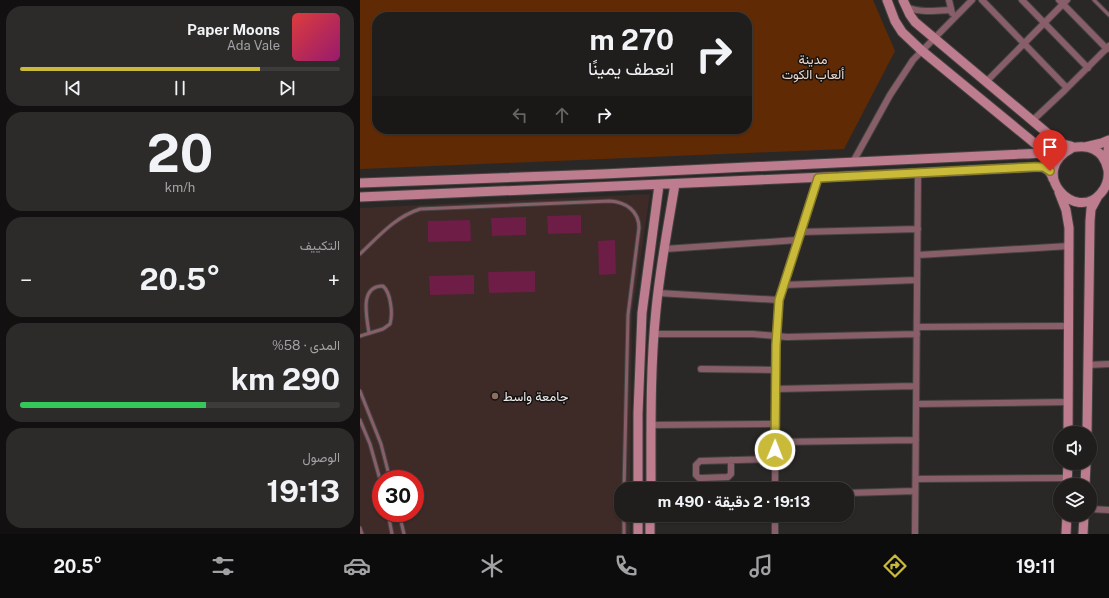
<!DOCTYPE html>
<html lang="ar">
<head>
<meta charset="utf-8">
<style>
  :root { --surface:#201e1d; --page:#2d2b2a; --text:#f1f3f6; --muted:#a2a2a4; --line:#3d3c3b; --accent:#caba3a }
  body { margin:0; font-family:"Public Sans",Vazirmatn,sans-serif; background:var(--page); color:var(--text); direction:rtl; height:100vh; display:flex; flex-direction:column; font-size:15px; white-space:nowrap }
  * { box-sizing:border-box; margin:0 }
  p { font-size:13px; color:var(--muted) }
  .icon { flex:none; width:22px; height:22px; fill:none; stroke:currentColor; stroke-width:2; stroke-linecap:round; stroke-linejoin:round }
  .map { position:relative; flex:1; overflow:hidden; direction:ltr }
  .drawer { display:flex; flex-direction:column; gap:6px; padding:6px; background:#121010; width:360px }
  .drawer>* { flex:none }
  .banner { position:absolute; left:12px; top:12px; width:380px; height:122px; border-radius:16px; box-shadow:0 1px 3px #0004,0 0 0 1px var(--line); direction:rtl; background:#201e1d; color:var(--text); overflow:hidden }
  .buttons { position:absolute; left:693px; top:426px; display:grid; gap:8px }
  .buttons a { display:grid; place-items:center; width:44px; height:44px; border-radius:50%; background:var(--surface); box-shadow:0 1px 3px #0004,0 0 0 1px var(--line); font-size:20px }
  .speed { position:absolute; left:12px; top:470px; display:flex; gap:8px; font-size:20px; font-weight:700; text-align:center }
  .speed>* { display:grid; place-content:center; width:52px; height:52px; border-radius:50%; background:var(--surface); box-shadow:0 1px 3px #0004,0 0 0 1px var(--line); line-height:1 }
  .speed .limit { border:6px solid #d22; background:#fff; color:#111 }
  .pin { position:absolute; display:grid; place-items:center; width:34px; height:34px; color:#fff; margin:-41px -17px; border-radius:50% 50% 50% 0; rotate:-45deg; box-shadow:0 0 4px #0007 }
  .pin .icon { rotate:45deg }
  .me { position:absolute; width:44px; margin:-22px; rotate:1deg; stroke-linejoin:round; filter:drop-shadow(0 0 3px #0008) }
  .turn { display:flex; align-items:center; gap:14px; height:84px; padding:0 12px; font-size:18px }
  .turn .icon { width:52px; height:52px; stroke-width:2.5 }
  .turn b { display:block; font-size:28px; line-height:34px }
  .lanes { display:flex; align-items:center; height:38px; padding:0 12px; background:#0003; justify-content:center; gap:20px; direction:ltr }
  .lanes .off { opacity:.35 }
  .big { font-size:30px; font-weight:700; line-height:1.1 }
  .drawer .card { flex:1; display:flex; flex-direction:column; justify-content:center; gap:6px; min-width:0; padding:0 14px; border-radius:16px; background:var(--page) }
  .drawer .dial { align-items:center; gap:0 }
  .dial b { font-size:52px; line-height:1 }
  .song { display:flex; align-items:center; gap:12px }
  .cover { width:48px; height:48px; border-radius:6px; background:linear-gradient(135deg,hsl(0 70% 55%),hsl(320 70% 35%)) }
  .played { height:4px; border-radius:2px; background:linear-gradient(90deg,var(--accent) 75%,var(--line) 75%) }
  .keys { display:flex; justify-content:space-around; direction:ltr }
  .heat { display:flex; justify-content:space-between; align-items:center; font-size:22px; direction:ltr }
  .charge { height:6px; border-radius:3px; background:linear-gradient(90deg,#34c759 58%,var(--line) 0) }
  .trip { position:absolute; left:254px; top:482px; width:240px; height:40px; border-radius:16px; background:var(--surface); box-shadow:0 1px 3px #0004,0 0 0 1px var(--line); font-weight:700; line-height:40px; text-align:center; direction:rtl }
  .tabs { display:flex; height:64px; justify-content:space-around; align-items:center; background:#0d0c0c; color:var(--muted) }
  .tabs .icon { width:28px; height:28px }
  .tabs .active { color:var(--accent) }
  .tabs b { font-size:18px; color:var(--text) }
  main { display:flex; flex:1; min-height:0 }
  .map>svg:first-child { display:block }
</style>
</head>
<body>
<main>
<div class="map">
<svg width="749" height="534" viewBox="0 0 749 534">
  <rect width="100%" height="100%" fill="#2a2827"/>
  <path fill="#3e2a27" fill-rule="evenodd" d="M290,194L272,313L270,489H261V515H270V534H0V208ZM21,479H55V513H21Z"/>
  <path fill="#602a05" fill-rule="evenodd" d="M0,0H513L535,51L484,149L0,169ZM17,17H387V129H17Z"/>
  <path fill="#6e1d47" d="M221,215V233L188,234L187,216Z
    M166,217V235L132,236L131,218Z
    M110,220L111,241L68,242V221Z
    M255,240L256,274L239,275L238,241Z
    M175,271V292L129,293L128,272Z
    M114,275V294L70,295L69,276Z"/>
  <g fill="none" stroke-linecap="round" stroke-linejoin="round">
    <defs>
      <path id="lane" d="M734,0L749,15
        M0,254C19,236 35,217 60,209L250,201C266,202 279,211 279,228L268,315L264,489
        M0,336L23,329L30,324C33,314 31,293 23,286C0,286 6,314 9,333
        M0,391L21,444L30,479
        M0,420L10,444L21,483
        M28,513L32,534
        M39,513L44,534
        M0,528L2,534
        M264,534V515"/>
      <path id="street" d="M589,0L592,13
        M622,0L707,88
        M662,0L728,68
        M699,0L747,49
        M546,7C561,13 576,11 591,10
        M626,82L707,0
        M672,121L705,90L749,46
        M493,162L530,95L553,60L612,0
        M440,232L558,229
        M305,249L437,240
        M558,255L709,246
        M423,285L557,280
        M298,293L419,300
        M557,327L709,326
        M295,334H393L427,337L557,334
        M727,365L749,364
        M341,369L416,370
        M416,389L556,386
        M556,404L708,402
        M292,425L416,424
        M415,442L556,440
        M371,460V474L368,477L342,478H339L336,475V465L340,461L415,459
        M556,479L707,478
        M415,489L416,345L419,300L457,178
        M487,493L555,491
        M730,509L749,510
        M290,516H415
        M415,534V515
        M555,534L558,173"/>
      <path id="secondary" d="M527,0L535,21L542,32L561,50L684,151L690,163L693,171
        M543,0L550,15L555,22L693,138L703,144L711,146
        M725,147L742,143L749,140
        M747,165L746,159L749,146
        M0,183L243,174L663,154C672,154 681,153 690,152C707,149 729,140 742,156C745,160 747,165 748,170C749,179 747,186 741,193C716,224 666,172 712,148
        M699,192L706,210L709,228L708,433
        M0,197L558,173L673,167C684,166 690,169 693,179
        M727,433L730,221L731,209L738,196
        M707,485L708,463
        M725,485L726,463
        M278,489V413L282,313L299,185
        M291,489C291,429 290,369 296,310C300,268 308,226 315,184
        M278,534V515
        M290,534V515
        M706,534L707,515
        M723,534L724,515"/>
    </defs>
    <use href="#lane" stroke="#454342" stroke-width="5"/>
    <use href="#street" stroke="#454342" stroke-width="8"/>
    <use href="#secondary" stroke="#454342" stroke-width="11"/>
    <use href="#lane" stroke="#885f69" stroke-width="3"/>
    <use href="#street" stroke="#885f69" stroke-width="6"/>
    <use href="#secondary" stroke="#be7d8e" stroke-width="9"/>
  </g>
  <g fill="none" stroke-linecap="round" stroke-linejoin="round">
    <defs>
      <path id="route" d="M415,450L416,345L419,300L458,178L673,167H684L690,171"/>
    </defs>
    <use href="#route" stroke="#837926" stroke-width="10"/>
    <use href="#route" stroke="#caba3a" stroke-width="7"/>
  </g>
  <circle fill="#8d6e63" stroke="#121110" stroke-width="1.5" cx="135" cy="396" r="4"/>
  <g text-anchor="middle" stroke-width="3" stroke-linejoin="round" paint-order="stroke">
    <g font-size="13" fill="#eed7cb" stroke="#121110">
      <text x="453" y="64">مدينة<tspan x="453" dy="15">ألعاب الكوت</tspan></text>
    </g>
    <g font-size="13" fill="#edebeb" stroke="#121110" text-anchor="start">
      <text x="143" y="401">جامعة واسط</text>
    </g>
  </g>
</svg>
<div class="buttons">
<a><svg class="icon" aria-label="sound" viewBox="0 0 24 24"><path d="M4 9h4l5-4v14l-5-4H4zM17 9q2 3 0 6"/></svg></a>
<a><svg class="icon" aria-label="layers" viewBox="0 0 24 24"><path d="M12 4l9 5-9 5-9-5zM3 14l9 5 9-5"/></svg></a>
</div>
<div class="speed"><div class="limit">30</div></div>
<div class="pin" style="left:690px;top:171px;background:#d93025"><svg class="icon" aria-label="arrive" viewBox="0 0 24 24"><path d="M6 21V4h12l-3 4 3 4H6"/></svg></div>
<svg class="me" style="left:415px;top:450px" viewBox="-20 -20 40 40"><circle r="17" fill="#caba3a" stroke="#fff" stroke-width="3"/><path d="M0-11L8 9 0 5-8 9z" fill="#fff"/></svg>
<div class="trip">19:13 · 2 دقيقة · 490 m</div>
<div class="banner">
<div class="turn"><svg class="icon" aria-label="right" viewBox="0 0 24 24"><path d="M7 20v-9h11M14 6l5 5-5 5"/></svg><div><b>270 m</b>انعطف يمينًا</div></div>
<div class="lanes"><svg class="icon off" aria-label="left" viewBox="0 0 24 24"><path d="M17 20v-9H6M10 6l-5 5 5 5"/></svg><svg class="icon off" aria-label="ahead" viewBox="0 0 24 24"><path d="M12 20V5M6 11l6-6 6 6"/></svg><svg class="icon" aria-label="right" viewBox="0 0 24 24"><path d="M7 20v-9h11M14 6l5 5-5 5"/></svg></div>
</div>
</div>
<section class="drawer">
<div class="card">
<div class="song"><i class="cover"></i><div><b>Paper Moons</b><p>Ada Vale</p></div></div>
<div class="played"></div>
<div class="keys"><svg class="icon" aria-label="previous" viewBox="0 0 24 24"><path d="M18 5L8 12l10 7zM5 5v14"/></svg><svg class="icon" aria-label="pause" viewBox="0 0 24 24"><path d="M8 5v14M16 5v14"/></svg><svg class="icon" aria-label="next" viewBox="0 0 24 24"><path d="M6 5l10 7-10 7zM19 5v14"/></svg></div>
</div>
<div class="card dial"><b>20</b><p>km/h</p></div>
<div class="card"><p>التكييف</p>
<div class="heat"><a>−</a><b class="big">20.5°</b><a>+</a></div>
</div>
<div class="card"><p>المدى · 58%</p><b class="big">290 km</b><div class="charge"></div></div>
<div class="card"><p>الوصول</p><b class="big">19:13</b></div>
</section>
</main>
<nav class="tabs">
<b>19:11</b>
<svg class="icon active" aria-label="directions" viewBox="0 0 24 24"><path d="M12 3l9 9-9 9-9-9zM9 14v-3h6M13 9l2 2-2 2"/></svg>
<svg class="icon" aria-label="music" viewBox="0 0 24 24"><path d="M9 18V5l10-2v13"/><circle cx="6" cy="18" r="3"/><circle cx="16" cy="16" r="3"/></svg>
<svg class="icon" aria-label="phone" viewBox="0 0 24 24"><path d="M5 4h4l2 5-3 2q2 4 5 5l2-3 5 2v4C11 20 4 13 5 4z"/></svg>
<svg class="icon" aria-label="climate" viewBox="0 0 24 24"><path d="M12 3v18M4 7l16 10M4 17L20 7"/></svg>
<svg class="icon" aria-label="car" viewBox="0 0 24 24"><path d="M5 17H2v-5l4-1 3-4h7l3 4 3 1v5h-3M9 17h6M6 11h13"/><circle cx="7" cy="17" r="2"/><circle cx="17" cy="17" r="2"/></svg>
<svg class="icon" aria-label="filters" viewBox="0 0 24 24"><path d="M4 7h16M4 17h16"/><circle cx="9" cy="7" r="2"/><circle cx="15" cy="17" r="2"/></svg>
<b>20.5°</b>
</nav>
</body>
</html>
